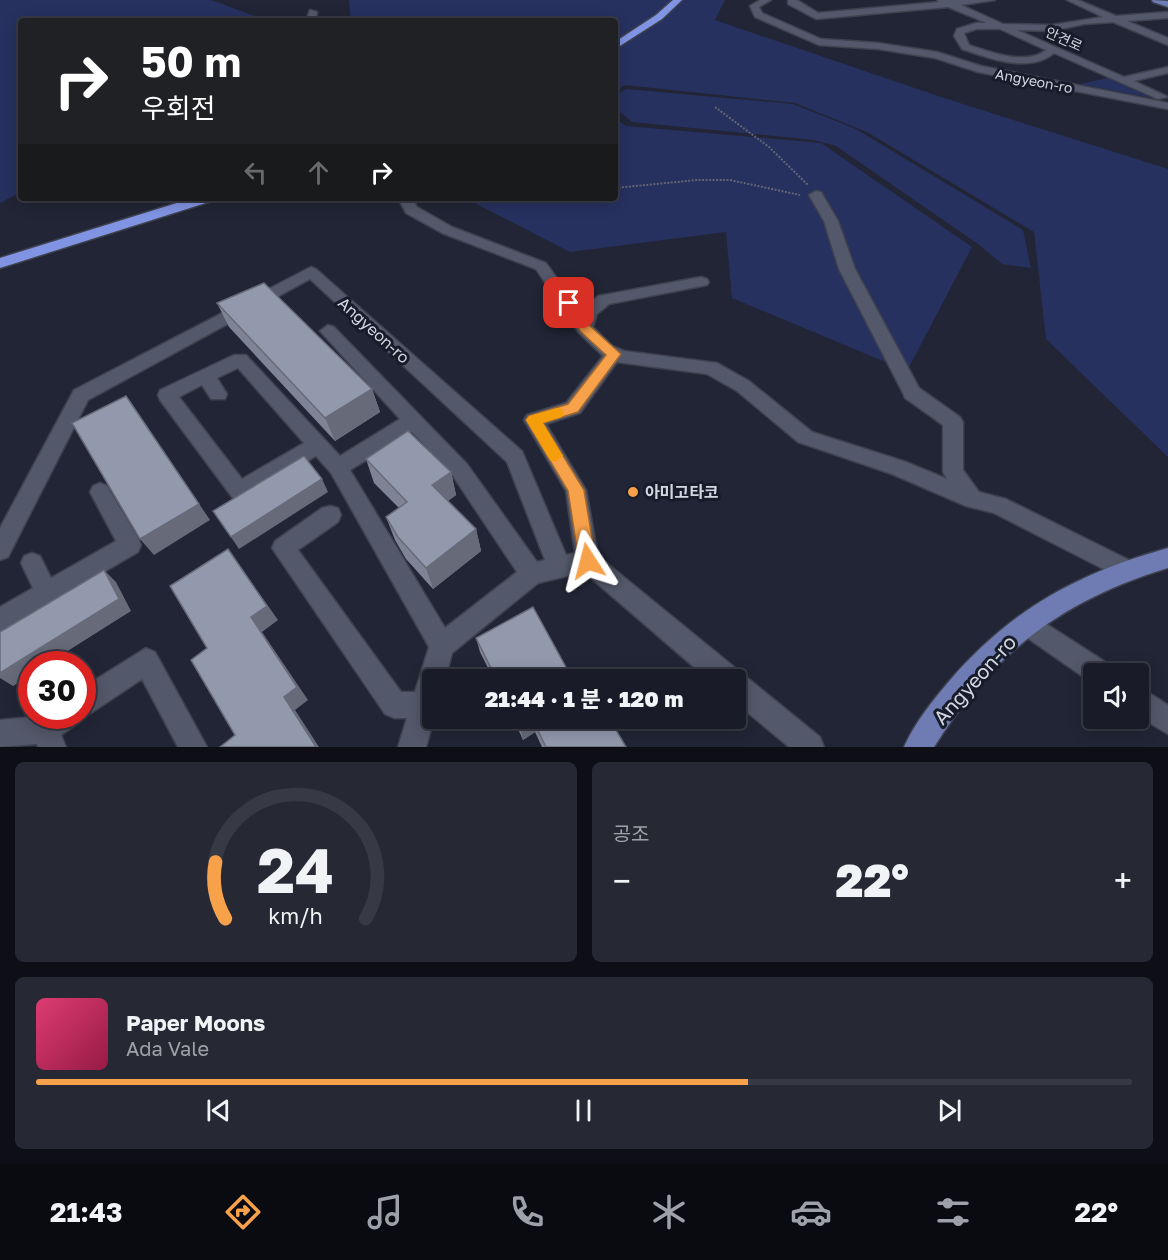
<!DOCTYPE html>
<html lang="ko">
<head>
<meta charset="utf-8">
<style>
  :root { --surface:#191c28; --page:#262934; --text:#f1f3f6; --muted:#9fa1a8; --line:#373a45; --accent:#f8a14b }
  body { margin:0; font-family:"Golos Text","Noto Sans KR",sans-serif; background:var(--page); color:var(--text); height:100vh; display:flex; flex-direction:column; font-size:22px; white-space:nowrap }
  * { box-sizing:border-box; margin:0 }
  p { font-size:20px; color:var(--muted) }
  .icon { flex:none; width:33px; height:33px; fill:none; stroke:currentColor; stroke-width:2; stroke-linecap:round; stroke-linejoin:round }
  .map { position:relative; height:747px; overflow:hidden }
  .side { display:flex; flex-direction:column; gap:15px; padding:15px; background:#0e0f16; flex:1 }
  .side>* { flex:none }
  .banner { position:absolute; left:18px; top:18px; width:600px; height:183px; border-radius:6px; box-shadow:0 3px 15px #0003,0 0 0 2px var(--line); background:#202124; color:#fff; overflow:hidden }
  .controls { position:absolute; left:1083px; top:663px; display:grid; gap:12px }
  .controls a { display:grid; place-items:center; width:66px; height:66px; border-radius:6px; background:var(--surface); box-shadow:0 3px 15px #0003,0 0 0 2px var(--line); font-size:30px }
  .speed { position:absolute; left:18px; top:651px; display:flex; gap:12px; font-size:30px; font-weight:700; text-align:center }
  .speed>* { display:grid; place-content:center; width:78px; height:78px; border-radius:50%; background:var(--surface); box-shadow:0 3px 15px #0003,0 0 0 2px var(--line); line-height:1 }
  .speed .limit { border:9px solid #d22; background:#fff; color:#111 }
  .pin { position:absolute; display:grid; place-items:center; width:51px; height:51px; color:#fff; margin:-26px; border-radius:12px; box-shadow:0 3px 9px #0006 }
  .me { position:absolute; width:66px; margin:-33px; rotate:351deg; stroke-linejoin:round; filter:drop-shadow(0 0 4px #0008) }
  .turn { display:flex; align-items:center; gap:21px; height:126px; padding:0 24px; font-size:27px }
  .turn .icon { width:78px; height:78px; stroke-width:2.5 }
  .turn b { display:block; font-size:42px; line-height:51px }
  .lanes { display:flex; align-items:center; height:57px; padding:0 24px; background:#0003; justify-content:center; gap:30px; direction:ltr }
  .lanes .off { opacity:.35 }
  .big { font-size:45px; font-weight:800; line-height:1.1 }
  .side .card { flex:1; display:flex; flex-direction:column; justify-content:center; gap:9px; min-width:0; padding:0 21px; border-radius:9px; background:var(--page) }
  .side .dial { align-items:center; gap:0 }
  .dial svg { height:156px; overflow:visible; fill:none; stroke:var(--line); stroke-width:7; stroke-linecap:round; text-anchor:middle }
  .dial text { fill:var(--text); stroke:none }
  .song { display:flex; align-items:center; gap:18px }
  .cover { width:72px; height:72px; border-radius:9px; background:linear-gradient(135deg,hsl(340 70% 55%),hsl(340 70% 35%)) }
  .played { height:6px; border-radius:3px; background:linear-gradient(90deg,var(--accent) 65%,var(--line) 65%) }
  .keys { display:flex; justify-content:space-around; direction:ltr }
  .heat { display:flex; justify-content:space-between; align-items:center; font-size:33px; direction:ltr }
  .side .tiles { flex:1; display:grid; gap:15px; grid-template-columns:1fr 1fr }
  .card:last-child { grid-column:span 2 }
  .trip { position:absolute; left:422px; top:669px; width:324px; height:60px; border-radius:6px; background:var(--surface); box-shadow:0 3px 15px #0003,0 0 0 2px var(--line); font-weight:800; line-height:60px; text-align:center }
  .dock { display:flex; height:96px; justify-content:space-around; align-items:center; background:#0a0b10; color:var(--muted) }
  .dock .icon { width:42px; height:42px }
  .dock .active { color:var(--accent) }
  .dock b { font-size:27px; color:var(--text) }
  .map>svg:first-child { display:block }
</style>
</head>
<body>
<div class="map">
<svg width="1168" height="747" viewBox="0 0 1168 747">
  <rect width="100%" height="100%" fill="#212535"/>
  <path fill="#27315f" d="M0,0H211L268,21H21V192L0,203Z
    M349,0H725L715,20L941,97L1168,169V457L1046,339L1034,232L867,132L795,103L625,85L615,91V21H351Z
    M1108,78L1152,98L1080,84Z
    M626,89L793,104L856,129L1023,230L1031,268L1002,264L978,244L836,146L814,140L632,122L615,108V96Z
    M615,118L626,126L821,143L972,247L907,371L732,298L726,232L570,252L465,198H615Z"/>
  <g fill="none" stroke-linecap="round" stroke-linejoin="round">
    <defs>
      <path id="minor" d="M760,0H771L759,7L762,13L821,39L878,43L937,52L981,66L1168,103V109L978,72L935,58L878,49L819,45L755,17L750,6Z
        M788,0H797L818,13L939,2L937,0H995L961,5L1003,24L1052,25L1103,17L1067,0H1078L1116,16L1168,12V18L1127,21L1168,38V45L1113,22L1084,24L1052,31L1017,30L1124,77L1168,67V73L1134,81L1168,97L1158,99L1054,53C1030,74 988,58 962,49L954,36L957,29L976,23H987L948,7L816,19L788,4ZM977,29H1000L1046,50C1026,66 990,52 969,45L964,33Z
        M310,10L317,12L316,21H306Z
        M816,191L821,192L838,221L855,269L919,388L960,417L963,422V470L979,492L1006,499L1135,563L1138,570L1135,577L1127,581L994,513L966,506L892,474L798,442L737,391L707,374L617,362L580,413L546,424L586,490L598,556L820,737L824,747H789L735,702V680H709L584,572L538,583L452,653L445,680H432L434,718L426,747H398L407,718H394L385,714L272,548L275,541L322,508L330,506L338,508L341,515L338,522L298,550L401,692H415L429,647L331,473L316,456L246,497L239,500L232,497L160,400L158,395L160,390L234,355H246L340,456L400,419L320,331L328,325L334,327L467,464L537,562L545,560L507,462L310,279L88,400L8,557L0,560V528L74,390L311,267L316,269L522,451L566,555L575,553L566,491L524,420L527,415L566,403L603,356L578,332L536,269L442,233L406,213L398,198H412L417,207L452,227L546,263L581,312L598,296L604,295L701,277L707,279L709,282L707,285L609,304L597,314L593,327L612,346L624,351L717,363L749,381L812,432L906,462L947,479L943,472V425L905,398L903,393L839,269L824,221L809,195ZM238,368L304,443L242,479L179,397L202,385L211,399H225L227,394L217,378ZM412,432L453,476L517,572L445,628L350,470Z
        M100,483L107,486L138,538L141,545L138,552L17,623L9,638L0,642V607L33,588L21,563L24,556L32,553L40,556L51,578L116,541L90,492L93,486Z
        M1028,612L1110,665L1114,674H1094L1092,683L1019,632L1016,624L1019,616Z
        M146,648L155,652L207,747H178L142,679L91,713L82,717L79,716L75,725L61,735L66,747H38L37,744L0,747V720L43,716H82V688Z
        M1138,686L1168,705V734L1138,716Z"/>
      <path id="major" d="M1152,0L1168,1V7L1153,2Z
        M1168,548V568C1062,600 993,653 934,747H904C915,722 934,699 951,679C1013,608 1079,573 1168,548Z"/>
      <path id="highway" d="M673,0H682L662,19L615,49V42L656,15Z
        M193,198H214L212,201L0,268V258Z"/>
    </defs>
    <use href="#minor" stroke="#3e424f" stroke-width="3"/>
    <use href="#major" stroke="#3e424f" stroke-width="3"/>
    <use href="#highway" stroke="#3e424f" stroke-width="3"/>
    <path stroke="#626674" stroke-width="2" stroke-dasharray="2 1.5" stroke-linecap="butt" d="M715,107L769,147L808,185
      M615,188L697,180H730L800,195"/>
    <use href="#minor" fill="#53586a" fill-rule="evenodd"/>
    <use href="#major" fill="#6f7cb3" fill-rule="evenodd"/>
    <use href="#highway" fill="#8194e3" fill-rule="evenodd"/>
  </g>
  <path fill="#7e8495" d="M217,303L372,389L380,412L335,441L229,327Z
    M366,459L451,472L456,495L448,501L476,529L481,551L433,589L406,559L395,540L386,517L399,508L374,483Z
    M476,638L573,680H494L480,652Z
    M513,718H609L626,747H542L535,732L523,740Z"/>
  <path fill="#676b79" d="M372,389L380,412L335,441L325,418Z
    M138,413L210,520L154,555L140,539Z
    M451,472L456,495L438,508L432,485Z
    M322,479L328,492L239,549L231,537Z
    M476,529L481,551L433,589L426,568Z
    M228,549L278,620L262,632L308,700L295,710L319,747H316L284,697L251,617Z
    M104,570L116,582L131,611L47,664H32V674L13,686L0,678V673Z
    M533,720L535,732L523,740L520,728Z"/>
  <path fill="#9399ad" stroke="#676b79" stroke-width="1.5" d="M264,283L372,389L325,418L217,303Z
    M126,396L199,504L140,539L72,423Z
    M408,431L451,472L432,485L476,529L426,568L398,537L386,517L407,502L366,459Z
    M304,456L322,479L231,537L213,511Z
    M228,549L267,606L251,617L297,687L284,697L316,747H220L235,735L191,660L207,648L170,586Z
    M104,570L119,599L0,673V632Z
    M533,607L573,680H497L476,638Z
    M516,718H609L626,747H546L533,720L520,728Z"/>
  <path fill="#f8a14b" stroke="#a16931" stroke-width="1.5" d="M569,299L573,301L589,325L621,354L578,412L543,423L584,490L596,561L594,567L588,569L581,567L579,561L568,491L526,420L529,416L568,404L606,355L580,331L563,303Z"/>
  <path fill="#f59e0b" d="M557,408L562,409L564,413L562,417L543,423L563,456L555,462L550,460L526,420L529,416Z"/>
  <circle fill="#f8a14b" stroke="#171c2b" stroke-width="2" cx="633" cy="492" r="6"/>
  <g text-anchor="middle" stroke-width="6" stroke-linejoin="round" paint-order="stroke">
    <g font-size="14" fill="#d3d6e1" stroke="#171c2b">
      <text transform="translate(1064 39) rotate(24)" y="5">안견로</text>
      <text transform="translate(1034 81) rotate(11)" y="5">Angyeon-ro</text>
    </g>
    <g font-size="16" fill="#d3d6e1" stroke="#171c2b">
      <text transform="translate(374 330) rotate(42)" y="6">Angyeon-ro</text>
    </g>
    <g font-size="16" font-weight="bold" fill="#d3d6e1" stroke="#171c2b" text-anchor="start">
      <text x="645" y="498">아미고타코</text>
    </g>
    <g font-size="20" fill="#d3d6e1" stroke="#171c2b">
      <text transform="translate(975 680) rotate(-48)" y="7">Angyeon-ro</text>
    </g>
  </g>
</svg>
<div class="controls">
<a><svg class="icon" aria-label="sound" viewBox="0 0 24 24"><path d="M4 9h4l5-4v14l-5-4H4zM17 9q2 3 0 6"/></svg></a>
</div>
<div class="speed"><div class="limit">30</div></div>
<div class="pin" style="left:569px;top:303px;background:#d93025"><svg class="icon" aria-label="arrive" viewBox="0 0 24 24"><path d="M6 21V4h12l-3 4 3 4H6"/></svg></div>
<svg class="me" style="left:588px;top:561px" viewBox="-20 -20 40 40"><path d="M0-17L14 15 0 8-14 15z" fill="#f8a14b" stroke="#fff" stroke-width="4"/></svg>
<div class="trip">21:44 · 1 분 · 120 m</div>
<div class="banner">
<div class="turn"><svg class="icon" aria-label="right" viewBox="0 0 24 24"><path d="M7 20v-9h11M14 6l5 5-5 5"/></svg><div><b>50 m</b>우회전</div></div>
<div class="lanes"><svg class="icon off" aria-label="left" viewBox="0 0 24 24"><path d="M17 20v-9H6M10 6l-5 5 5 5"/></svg><svg class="icon off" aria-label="ahead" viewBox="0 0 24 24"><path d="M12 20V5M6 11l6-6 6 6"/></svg><svg class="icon" aria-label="right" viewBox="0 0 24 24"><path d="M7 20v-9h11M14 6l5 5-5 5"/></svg></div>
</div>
</div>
<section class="side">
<div class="tiles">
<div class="card dial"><svg viewBox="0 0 100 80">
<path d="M14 69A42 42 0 1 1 86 69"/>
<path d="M14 69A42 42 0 0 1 9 40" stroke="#f8a14b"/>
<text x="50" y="56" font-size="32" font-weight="700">24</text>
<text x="50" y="72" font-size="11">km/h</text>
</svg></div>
<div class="card"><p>공조</p>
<div class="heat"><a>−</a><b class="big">22°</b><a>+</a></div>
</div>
<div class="card">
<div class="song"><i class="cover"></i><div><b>Paper Moons</b><p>Ada Vale</p></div></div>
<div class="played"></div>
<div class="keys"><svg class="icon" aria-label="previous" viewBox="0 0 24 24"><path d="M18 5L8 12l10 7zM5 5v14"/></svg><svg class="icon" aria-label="pause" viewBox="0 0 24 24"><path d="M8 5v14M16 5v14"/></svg><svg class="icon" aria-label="next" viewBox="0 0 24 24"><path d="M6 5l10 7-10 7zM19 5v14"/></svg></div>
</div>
</div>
</section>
<nav class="dock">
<b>21:43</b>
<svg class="icon active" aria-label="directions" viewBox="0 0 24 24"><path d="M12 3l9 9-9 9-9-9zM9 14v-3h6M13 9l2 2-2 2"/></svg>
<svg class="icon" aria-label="music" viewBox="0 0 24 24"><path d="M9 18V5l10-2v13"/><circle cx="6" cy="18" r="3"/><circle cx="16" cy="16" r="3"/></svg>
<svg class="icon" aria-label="phone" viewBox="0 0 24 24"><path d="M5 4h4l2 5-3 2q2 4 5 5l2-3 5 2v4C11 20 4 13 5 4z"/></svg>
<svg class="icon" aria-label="climate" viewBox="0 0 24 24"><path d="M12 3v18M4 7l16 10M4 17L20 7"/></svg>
<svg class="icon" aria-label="car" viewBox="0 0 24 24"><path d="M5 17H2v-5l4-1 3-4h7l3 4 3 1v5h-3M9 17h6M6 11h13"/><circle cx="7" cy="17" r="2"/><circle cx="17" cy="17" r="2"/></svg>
<svg class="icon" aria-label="filters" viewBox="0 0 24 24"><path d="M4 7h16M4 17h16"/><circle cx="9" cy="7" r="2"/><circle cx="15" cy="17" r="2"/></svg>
<b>22°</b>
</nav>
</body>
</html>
